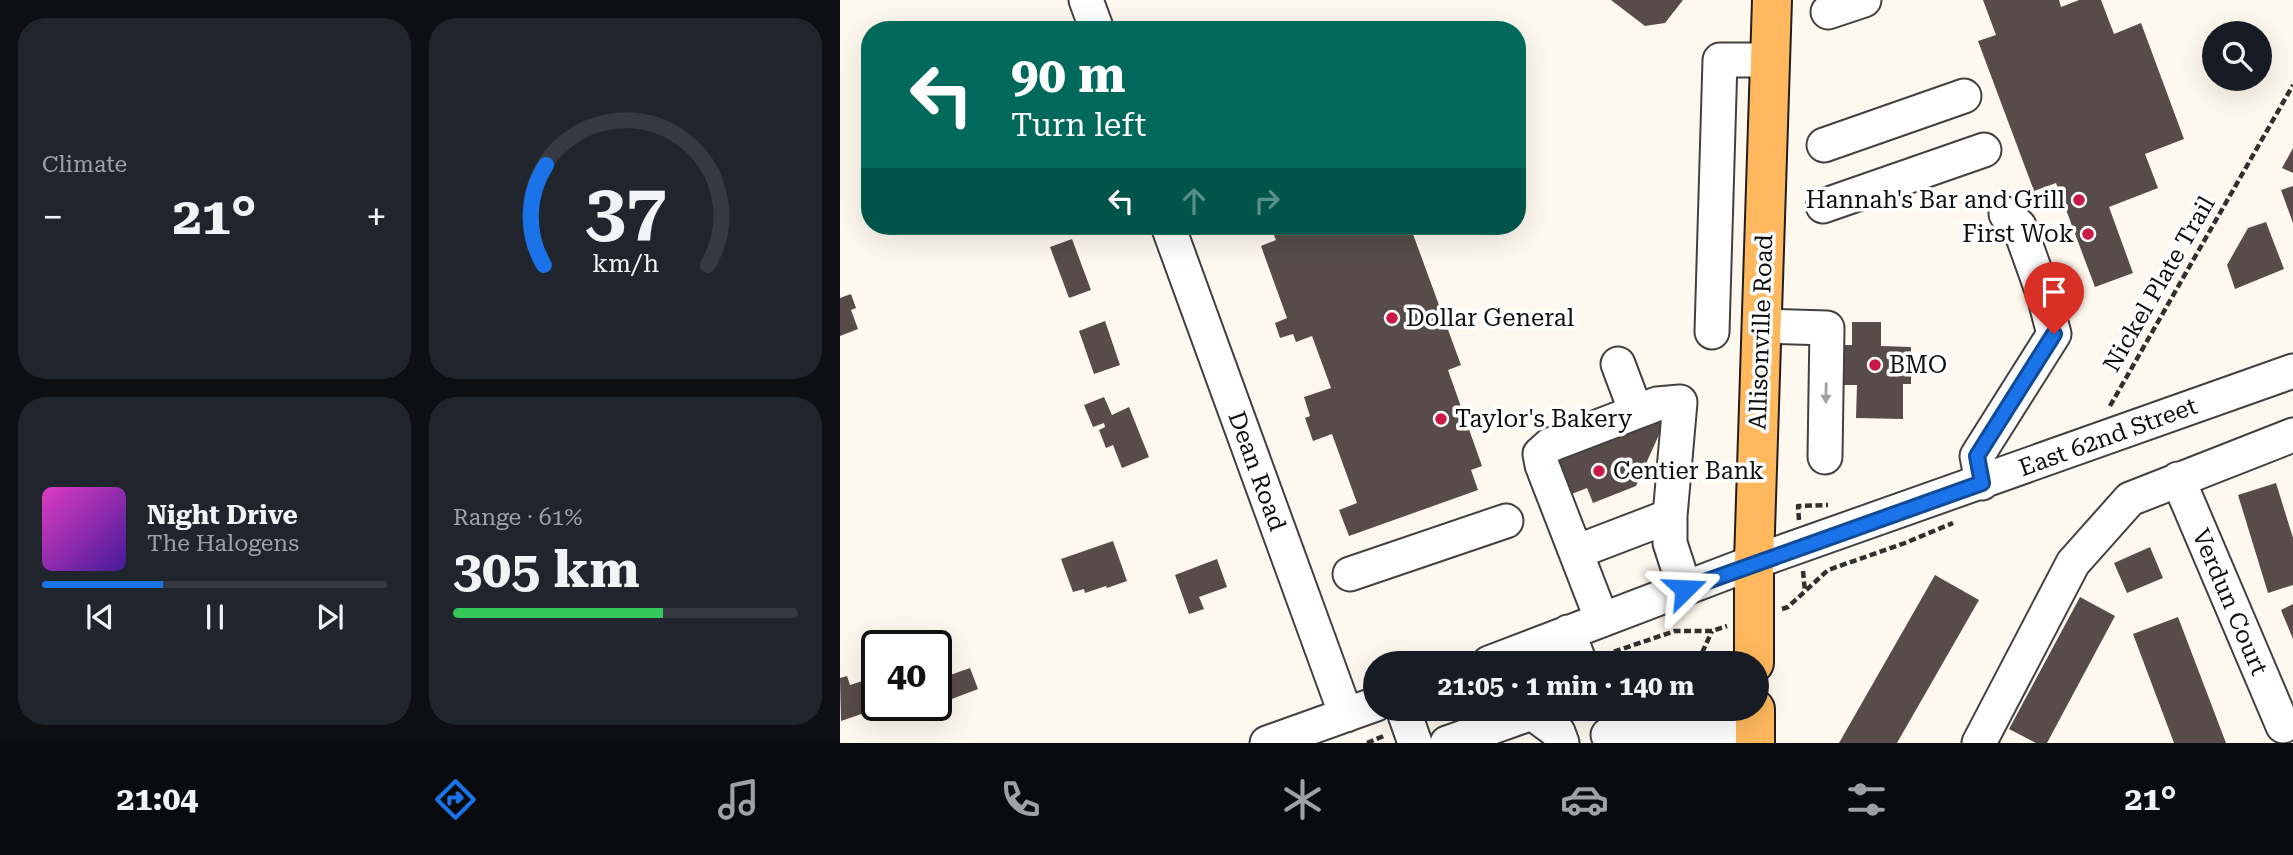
<!DOCTYPE html>
<html lang="en">
<head>
<meta charset="utf-8">
<style>
  :root { --surface:#171b24; --page:#20242c; --text:#f1f3f6; --muted:#9ea1a6; --line:#363941; --accent:#1a73e8 }
  body { margin:0; font-family:"Roboto Serif",serif; background:var(--page); color:var(--text); height:100vh; display:flex; flex-direction:column; font-size:26px; white-space:nowrap }
  * { box-sizing:border-box; margin:0 }
  p { font-size:23px; color:var(--muted) }
  .icon { flex:none; width:38px; height:38px; fill:none; stroke:currentColor; stroke-width:2; stroke-linecap:round; stroke-linejoin:round }
  .map { position:relative; flex:1; overflow:hidden }
  .details { display:flex; flex-direction:column; gap:18px; padding:18px; background:#0d0f14; width:840px }
  .details>* { flex:none }
  .top-card { position:absolute; left:21px; top:21px; width:665px; height:214px; border-radius:28px; box-shadow:0 7px 28px #0002; background:#00695c; color:#fff; overflow:hidden }
  .controls { position:absolute; left:1362px; top:21px; display:grid; gap:14px }
  .controls a { display:grid; place-items:center; width:70px; height:70px; border-radius:50%; background:var(--surface); box-shadow:0 7px 28px #0002; font-size:35px }
  .speed { position:absolute; left:21px; top:630px; display:flex; gap:14px; font-size:35px; font-weight:700; text-align:center }
  .speed>* { display:grid; place-content:center; width:91px; height:91px; border-radius:50%; background:var(--surface); box-shadow:0 7px 28px #0002; line-height:1 }
  .speed .limit { border:4px solid #111; border-radius:10px; background:#fff; color:#111 }
  .pin { position:absolute; display:grid; place-items:center; width:60px; height:60px; color:#fff; margin:-72px -30px; border-radius:50% 50% 50% 0; rotate:-45deg; box-shadow:0 0 7px #0007 }
  .pin .icon { rotate:45deg }
  .me { position:absolute; width:77px; margin:-38px; rotate:69deg; stroke-linejoin:round; filter:drop-shadow(0 0 5px #0008) }
  .turn { display:flex; align-items:center; gap:24px; height:147px; padding:0 35px; font-size:32px }
  .turn .icon { width:91px; height:91px; stroke-width:2.5 }
  .turn b { display:block; font-size:49px; line-height:60px }
  .lanes { display:flex; align-items:center; height:66px; padding:0 35px; background:#0003; justify-content:center; gap:35px; direction:ltr }
  .lanes .off { opacity:.35 }
  .big { font-size:52px; font-weight:700; line-height:1.1 }
  .details .widget { flex:1; display:flex; flex-direction:column; justify-content:center; gap:10px; min-width:0; padding:0 24px; border-radius:28px; background:var(--page) }
  .details .dial { align-items:center; gap:0 }
  .dial svg { height:182px; overflow:visible; fill:none; stroke:var(--line); stroke-width:7; stroke-linecap:round; text-anchor:middle }
  .dial text { fill:var(--text); stroke:none }
  .song { display:flex; align-items:center; gap:21px }
  .cover { width:84px; height:84px; border-radius:10px; background:linear-gradient(135deg,hsl(310 70% 55%),hsl(260 70% 35%)) }
  .played { height:7px; border-radius:4px; background:linear-gradient(90deg,var(--accent) 35%,var(--line) 35%) }
  .keys { display:flex; justify-content:space-around; direction:ltr }
  .heat { display:flex; justify-content:space-between; align-items:center; font-size:38px; direction:ltr }
  .charge { height:10px; border-radius:5px; background:linear-gradient(90deg,#34c759 61%,var(--line) 0) }
  .details .tiles { flex:1; display:grid; gap:18px; grid-template-columns:repeat(2,1fr) }
  .trip { position:absolute; left:523px; top:651px; width:406px; height:70px; border-radius:35px; background:var(--surface); box-shadow:0 7px 28px #0002; font-weight:700; line-height:70px; text-align:center }
  .menu { display:flex; height:112px; justify-content:space-around; align-items:center; background:#090b0e; color:var(--muted) }
  .menu .icon { width:49px; height:49px }
  .menu .selected { color:var(--accent) }
  .menu b { font-size:32px; color:var(--text) }
  main { display:flex; flex:1; min-height:0 }
  .map>svg:first-child { display:block }
</style>
</head>
<body>
<main>
<section class="details">
<div class="tiles">
<div class="widget"><p>Climate</p>
<div class="heat"><a>−</a><b class="big">21°</b><a>+</a></div>
</div>
<div class="widget dial"><svg viewBox="0 0 100 80">
<path d="M14 69A42 42 0 1 1 86 69"/>
<path d="M14 69A42 42 0 0 1 15 25" stroke="#1a73e8"/>
<text x="50" y="56" font-size="32" font-weight="700">37</text>
<text x="50" y="72" font-size="11">km/h</text>
</svg></div>
<div class="widget">
<div class="song"><i class="cover"></i><div><b>Night Drive</b><p>The Halogens</p></div></div>
<div class="played"></div>
<div class="keys"><svg class="icon" aria-label="previous" viewBox="0 0 24 24"><path d="M18 5L8 12l10 7zM5 5v14"/></svg><svg class="icon" aria-label="pause" viewBox="0 0 24 24"><path d="M8 5v14M16 5v14"/></svg><svg class="icon" aria-label="next" viewBox="0 0 24 24"><path d="M6 5l10 7-10 7zM19 5v14"/></svg></div>
</div>
<div class="widget"><p>Range · 61%</p><b class="big">305 km</b><div class="charge"></div></div>
</div>
</section>
<div class="map">
<svg width="1453" height="743" viewBox="0 0 1453 743">
  <rect width="100%" height="100%" fill="#fff8ee"/>
  <path fill="#574c49" d="M771,0H843L825,23L805,26Z
    M1143,0H1219L1221,7L1239,0H1261L1274,34L1301,23L1344,139L1305,154L1318,188L1269,207L1293,273L1255,287L1216,183L1194,191L1138,41L1156,35Z
    M1453,148V173L1442,168Z
    M1453,186V223L1441,190Z
    M1426,222L1444,269L1395,289L1387,265L1408,228Z
    M430,226H570L621,365L608,370L642,466L631,470L638,490L509,536L499,510L517,503L492,434L473,441L465,418L470,416L464,397L491,388L472,336L456,342L453,334L440,338L435,323L447,318L421,246L436,240Z
    M232,239L251,290L229,298L210,247Z
    M11,294L16,308L11,310L18,329L0,336V298Z
    M265,321L280,365L254,374L239,331Z
    M1012,322H1041V346L1071,347V384H1063V419L1016,418L1017,385H999V345H1012Z
    M264,397L272,415L289,407L309,457L282,468L273,445L266,448L259,430L265,427L264,423L253,427L244,405Z
    M830,410L796,486L753,503L747,488L724,497L709,457Z
    M1436,483L1453,538V585L1428,593L1398,495Z
    M273,541L287,581L267,588L266,586L245,593L244,589L233,592L221,559Z
    M1310,547L1323,578L1287,593L1274,563Z
    M377,559L387,587L359,597L364,609L349,614L335,575Z
    M1095,575L1139,600L1057,743H999Z
    M1240,597L1275,616L1207,743H1196L1169,729Z
    M1453,604V639L1441,610Z
    M1338,617L1386,743H1334L1293,634Z
    M130,668L138,689L96,705V680Z
    M7,676L10,685L32,678L37,692L31,695L36,709L1,721L0,678Z"/>
  <g fill="none" stroke-linecap="round" stroke-linejoin="round">
    <defs>
      <path id="minor" d="M246,0L257,30
        M988,12L1024,0
        M984,145L1124,96
        M983,206L1144,150
        M328,226L506,715
        M922,326L987,328L985,457
        M872,332L880,60H930
        M778,364L796,412
        M1338,479L1443,726
        M1142,483L1137,456L1214,334L1204,296L1179,226L1166,214
        M830,516V543L845,589
        M736,552L830,516L840,402L817,404L710,445L700,454L702,465L762,620
        M510,574L666,521
        M728,632L740,663
        M649,663L914,562L1453,371
        M563,709L575,743
        M692,713L718,732L722,743
        M768,735L915,729
        M427,743L536,704
        M607,743L692,713L691,709
        M1139,743L1233,563L1290,499L1453,435"/>
      <path id="major" d="M914,663V562L932,0
        M915,709V743"/>
    </defs>
    <use href="#minor" stroke="#414141" stroke-width="37"/>
    <use href="#major" stroke="#1f1f1f" stroke-width="42"/>
    <path stroke="#303030" stroke-width="4.5" stroke-dasharray="7 3.5" stroke-linecap="butt" d="M1270,406L1453,85
      M959,520L958,506L988,505
      M963,571L965,591
      M942,609L948,607L988,570L1065,543L1113,523
      M764,655L835,631H872L887,626
      M862,663V653L872,631
      M527,743L546,735"/>
    <use href="#minor" stroke="#fff" stroke-width="33"/>
    <use href="#major" stroke="#ffb85e" stroke-width="38"/>
  </g>
  <defs><path id="oneway-solid" d="M-6-.8H1V-3.2L6.5 0L1 3.2V.8H-6Z" transform="scale(1.75)"/></defs>
  <use fill="#9f9f9f" href="#oneway-solid" transform="translate(986 393) rotate(91)"/>
  <g fill="none" stroke-linecap="round" stroke-linejoin="round">
    <defs>
      <path id="route" d="M845,589L1142,483L1137,456L1214,334"/>
    </defs>
    <use href="#route" stroke="#114b97" stroke-width="18"/>
    <use href="#route" stroke="#1a73e8" stroke-width="12"/>
  </g>
  <g fill="#ca1945" stroke="#fff" stroke-width="2.5">
    <circle cx="1239" cy="200" r="7"/>
    <circle cx="1248" cy="234" r="7"/>
    <circle cx="552" cy="318" r="7"/>
    <circle cx="1035" cy="365" r="7"/>
    <circle cx="601" cy="419" r="7"/>
    <circle cx="759" cy="471" r="7"/>
  </g>
  <g text-anchor="middle" stroke-width="7" stroke-linejoin="round" paint-order="stroke">
    <g font-size="24" fill="#0e0e0e" stroke="#fff" text-anchor="start">
      <text x="1225" y="208" text-anchor="end">Hannah's Bar and Grill</text>
      <text x="1234" y="242" text-anchor="end">First Wok</text>
      <text x="566" y="326">Dollar General</text>
      <text x="1049" y="373">BMO</text>
      <text x="615" y="427">Taylor's Bakery</text>
      <text x="773" y="479">Centier Bank</text>
    </g>
    <g font-size="24" fill="#0e0e0e" stroke="#fff">
      <text transform="translate(1319 284) rotate(-60)" y="8">Nickel Plate Trail</text>
      <text transform="translate(921 332) rotate(-88)" y="8">Allisonville Road</text>
      <text transform="translate(1268 437) rotate(-20)" y="8">East 62nd Street</text>
      <text transform="translate(417 471) rotate(70)" y="8">Dean Road</text>
      <text transform="translate(1390 602) rotate(67)" y="8">Verdun Court</text>
    </g>
  </g>
</svg>
<div class="controls">
<a><svg class="icon" aria-label="search" viewBox="0 0 24 24"><circle cx="10" cy="10" r="6"/><path d="M15 15l6 6"/></svg></a>
</div>
<div class="speed"><div class="limit">40</div></div>
<div class="pin" style="left:1214px;top:334px;background:#d93025"><svg class="icon" aria-label="arrive" viewBox="0 0 24 24"><path d="M6 21V4h12l-3 4 3 4H6"/></svg></div>
<svg class="me" style="left:845px;top:589px" viewBox="-20 -20 40 40"><path d="M0-17L14 15 0 8-14 15z" fill="#1a73e8" stroke="#fff" stroke-width="4"/></svg>
<div class="trip">21:05 · 1 min · 140 m</div>
<div class="top-card">
<div class="turn"><svg class="icon" aria-label="left" viewBox="0 0 24 24"><path d="M17 20v-9H6M10 6l-5 5 5 5"/></svg><div><b>90 m</b>Turn left</div></div>
<div class="lanes"><svg class="icon" aria-label="left" viewBox="0 0 24 24"><path d="M17 20v-9H6M10 6l-5 5 5 5"/></svg><svg class="icon off" aria-label="ahead" viewBox="0 0 24 24"><path d="M12 20V5M6 11l6-6 6 6"/></svg><svg class="icon off" aria-label="right" viewBox="0 0 24 24"><path d="M7 20v-9h11M14 6l5 5-5 5"/></svg></div>
</div>
</div>
</main>
<nav class="menu">
<b>21:04</b>
<svg class="icon selected" aria-label="directions" viewBox="0 0 24 24"><path d="M12 3l9 9-9 9-9-9zM9 14v-3h6M13 9l2 2-2 2"/></svg>
<svg class="icon" aria-label="music" viewBox="0 0 24 24"><path d="M9 18V5l10-2v13"/><circle cx="6" cy="18" r="3"/><circle cx="16" cy="16" r="3"/></svg>
<svg class="icon" aria-label="phone" viewBox="0 0 24 24"><path d="M5 4h4l2 5-3 2q2 4 5 5l2-3 5 2v4C11 20 4 13 5 4z"/></svg>
<svg class="icon" aria-label="climate" viewBox="0 0 24 24"><path d="M12 3v18M4 7l16 10M4 17L20 7"/></svg>
<svg class="icon" aria-label="car" viewBox="0 0 24 24"><path d="M5 17H2v-5l4-1 3-4h7l3 4 3 1v5h-3M9 17h6M6 11h13"/><circle cx="7" cy="17" r="2"/><circle cx="17" cy="17" r="2"/></svg>
<svg class="icon" aria-label="filters" viewBox="0 0 24 24"><path d="M4 7h16M4 17h16"/><circle cx="9" cy="7" r="2"/><circle cx="15" cy="17" r="2"/></svg>
<b>21°</b>
</nav>
</body>
</html>
